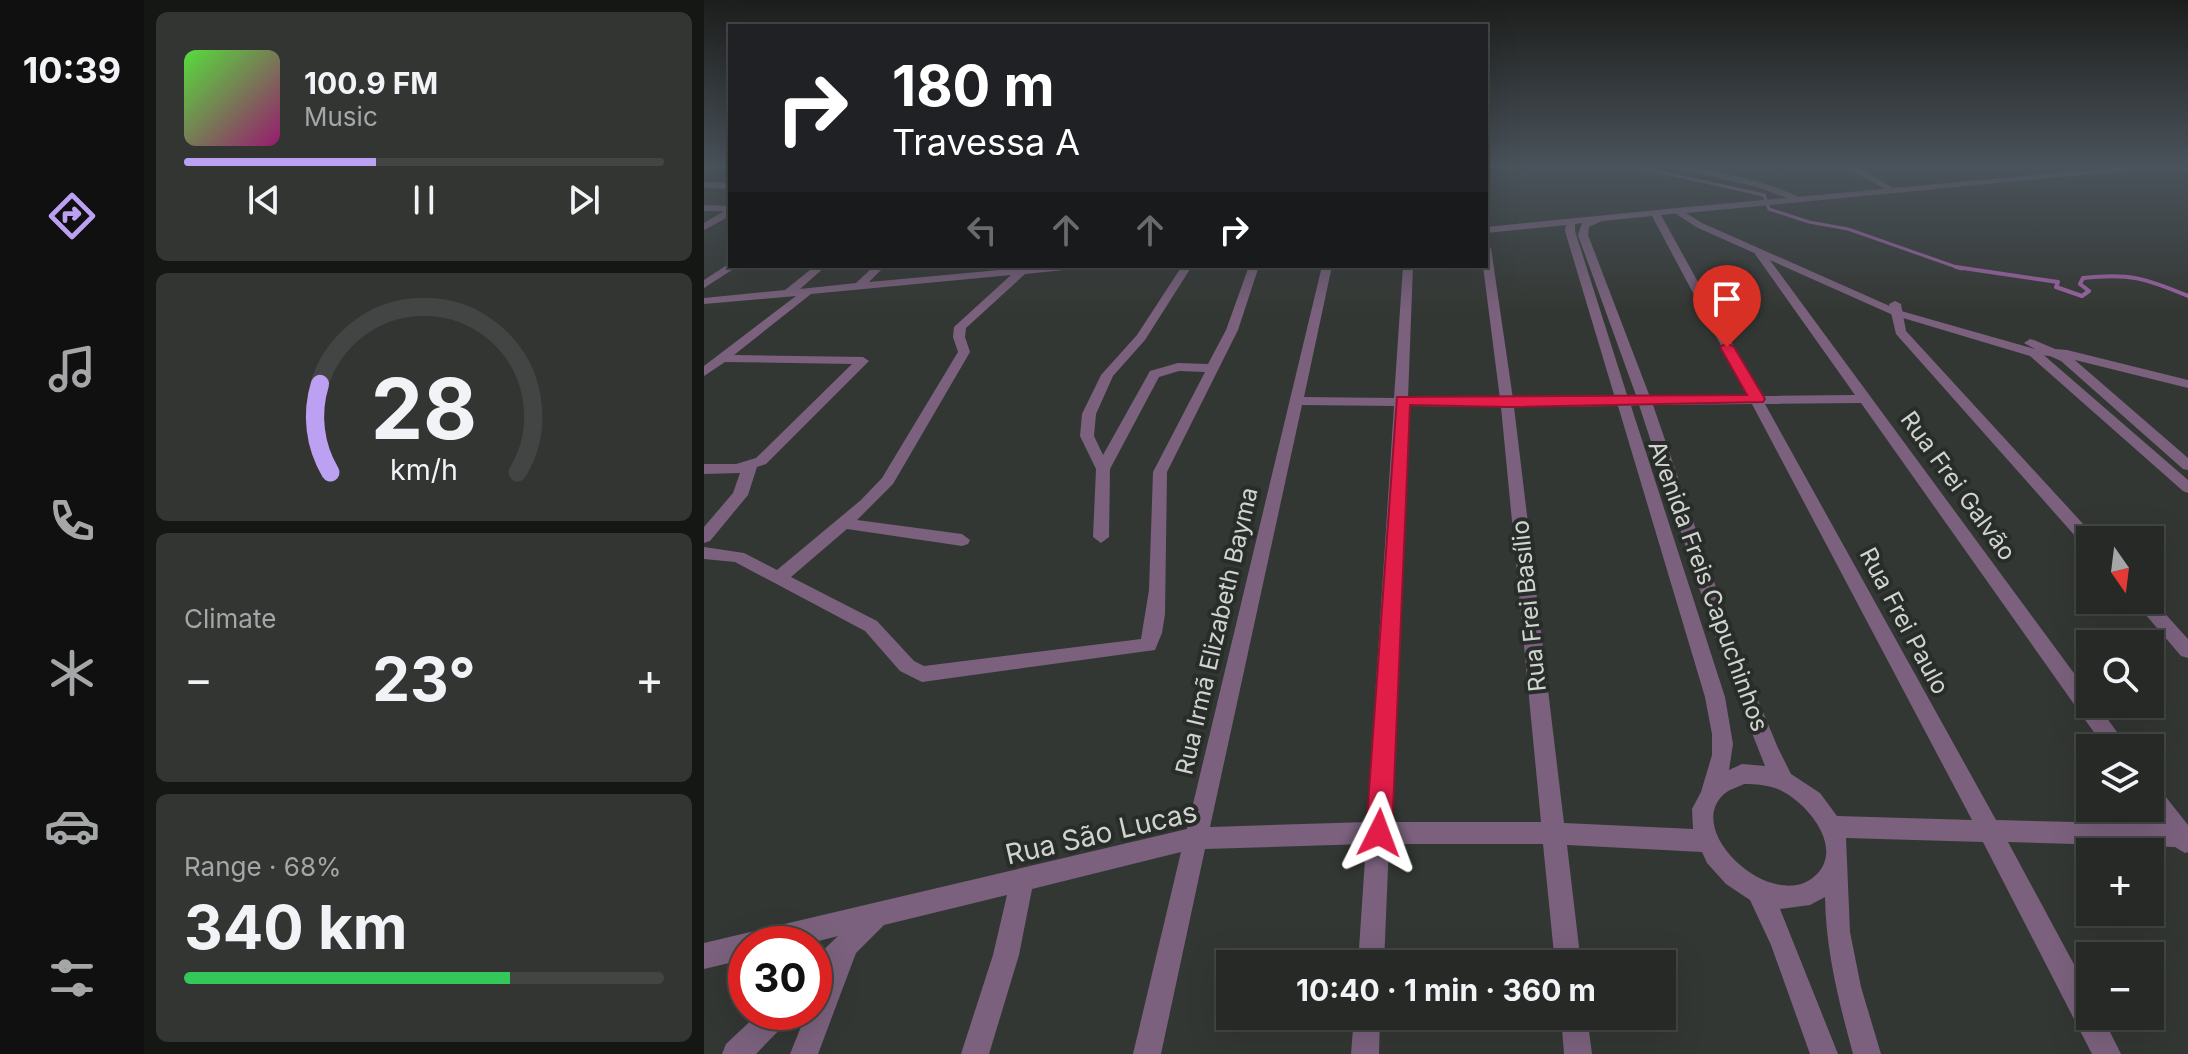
<!DOCTYPE html>
<html lang="en">
<head>
<meta charset="utf-8">
<style>
  :root { --surface:#262926; --page:#323532; --text:#f1f3f6; --muted:#a4a6a7; --line:#424543; --accent:#bca0f2 }
  body { margin:0; font-family:Inter,sans-serif; background:var(--page); color:var(--text); height:100vh; display:flex; flex-direction:column; font-size:30px; white-space:nowrap }
  * { box-sizing:border-box; margin:0 }
  p { font-size:26px; color:var(--muted) }
  .icon { flex:none; width:44px; height:44px; fill:none; stroke:currentColor; stroke-width:2; stroke-linecap:round; stroke-linejoin:round }
  .map { position:relative; flex:1; overflow:hidden }
  .side { display:flex; flex-direction:column; gap:12px; padding:12px; background:#151715; width:560px }
  .side>* { flex:none }
  .banner { position:absolute; left:24px; top:24px; width:760px; height:244px; border-radius:0px; box-shadow:0 8px 32px #0002,0 0 0 2px var(--line); background:#202124; color:#fff; overflow:hidden }
  .needle { width:52px; rotate:166deg }
  .controls { position:absolute; left:1372px; top:526px; display:grid; gap:16px }
  .controls a { display:grid; place-items:center; width:88px; height:88px; border-radius:0px; background:var(--surface); box-shadow:0 8px 32px #0002,0 0 0 2px var(--line); font-size:40px }
  .speed { position:absolute; left:24px; top:926px; display:flex; gap:16px; font-size:40px; font-weight:700; text-align:center }
  .speed>* { display:grid; place-content:center; width:104px; height:104px; border-radius:50%; background:var(--surface); box-shadow:0 8px 32px #0002,0 0 0 2px var(--line); line-height:1 }
  .speed .limit { border:12px solid #d22; background:#fff; color:#111 }
  .pin { position:absolute; display:grid; place-items:center; width:68px; height:68px; color:#fff; margin:-82px -34px; border-radius:50% 50% 50% 0; rotate:-45deg; box-shadow:0 0 8px #0007 }
  .pin .icon { rotate:45deg }
  .me { position:absolute; width:88px; margin:-44px; rotate:3deg; stroke-linejoin:round; filter:drop-shadow(0 0 6px #0008) }
  .turn { display:flex; align-items:center; gap:28px; height:168px; padding:0 32px; font-size:36px }
  .turn .icon { width:104px; height:104px; stroke-width:2.5 }
  .turn b { display:block; font-size:56px; line-height:68px }
  .lanes { display:flex; align-items:center; height:76px; padding:0 32px; background:#0003; justify-content:center; gap:40px; direction:ltr }
  .lanes .off { opacity:.35 }
  .big { font-size:60px; font-weight:700; line-height:1.1 }
  .side .card { flex:1; display:flex; flex-direction:column; justify-content:center; gap:12px; min-width:0; padding:0 28px; border-radius:12px; background:var(--page) }
  .side .dial { align-items:center; gap:0 }
  .dial svg { height:208px; overflow:visible; fill:none; stroke:var(--line); stroke-width:7; stroke-linecap:round; text-anchor:middle }
  .dial text { fill:var(--text); stroke:none }
  .song { display:flex; align-items:center; gap:24px }
  .cover { width:96px; height:96px; border-radius:12px; background:linear-gradient(135deg,hsl(110 70% 55%),hsl(320 70% 35%)) }
  .played { height:8px; border-radius:4px; background:linear-gradient(90deg,var(--accent) 40%,var(--line) 40%) }
  .keys { display:flex; justify-content:space-around; direction:ltr }
  .heat { display:flex; justify-content:space-between; align-items:center; font-size:44px; direction:ltr }
  .charge { height:12px; border-radius:6px; background:linear-gradient(90deg,#34c759 68%,var(--line) 0) }
  .trip { position:absolute; left:512px; top:950px; width:460px; height:80px; border-radius:0px; background:var(--surface); box-shadow:0 8px 32px #0002,0 0 0 2px var(--line); font-weight:700; line-height:80px; text-align:center }
  main { display:flex; flex:1; min-height:0 }
  .tabs { display:flex; flex-direction:column; width:144px; justify-content:space-around; align-items:center; background:#0f100f; color:var(--muted) }
  .tabs .icon { width:56px; height:56px }
  .tabs .on { color:var(--accent) }
  .tabs b { font-size:36px; color:var(--text) }
  .map>svg:first-child { display:block }
</style>
</head>
<body>
<main>
<nav class="tabs">
<b>10:39</b>
<svg class="icon on" aria-label="directions" viewBox="0 0 24 24"><path d="M12 3l9 9-9 9-9-9zM9 14v-3h6M13 9l2 2-2 2"/></svg>
<svg class="icon" aria-label="music" viewBox="0 0 24 24"><path d="M9 18V5l10-2v13"/><circle cx="6" cy="18" r="3"/><circle cx="16" cy="16" r="3"/></svg>
<svg class="icon" aria-label="phone" viewBox="0 0 24 24"><path d="M5 4h4l2 5-3 2q2 4 5 5l2-3 5 2v4C11 20 4 13 5 4z"/></svg>
<svg class="icon" aria-label="climate" viewBox="0 0 24 24"><path d="M12 3v18M4 7l16 10M4 17L20 7"/></svg>
<svg class="icon" aria-label="car" viewBox="0 0 24 24"><path d="M5 17H2v-5l4-1 3-4h7l3 4 3 1v5h-3M9 17h6M6 11h13"/><circle cx="7" cy="17" r="2"/><circle cx="17" cy="17" r="2"/></svg>
<svg class="icon" aria-label="filters" viewBox="0 0 24 24"><path d="M4 7h16M4 17h16"/><circle cx="9" cy="7" r="2"/><circle cx="15" cy="17" r="2"/></svg>
</nav>
<section class="side">
<div class="card">
<div class="song"><i class="cover"></i><div><b>100.9 FM</b><p>Music</p></div></div>
<div class="played"></div>
<div class="keys"><svg class="icon" aria-label="previous" viewBox="0 0 24 24"><path d="M18 5L8 12l10 7zM5 5v14"/></svg><svg class="icon" aria-label="pause" viewBox="0 0 24 24"><path d="M8 5v14M16 5v14"/></svg><svg class="icon" aria-label="next" viewBox="0 0 24 24"><path d="M6 5l10 7-10 7zM19 5v14"/></svg></div>
</div>
<div class="card dial"><svg viewBox="0 0 100 80">
<path d="M14 69A42 42 0 1 1 86 69"/>
<path d="M14 69A42 42 0 0 1 10 35" stroke="#bca0f2"/>
<text x="50" y="56" font-size="32" font-weight="700">28</text>
<text x="50" y="72" font-size="11">km/h</text>
</svg></div>
<div class="card"><p>Climate</p>
<div class="heat"><a>−</a><b class="big">23°</b><a>+</a></div>
</div>
<div class="card"><p>Range · 68%</p><b class="big">340 km</b><div class="charge"></div></div>
</section>
<div class="map">
<svg width="1484" height="1054" viewBox="0 0 1484 1054">
  <rect width="100%" height="100%" fill="#333733"/>
  <g fill="none" stroke-linecap="round" stroke-linejoin="round">
    <path stroke="#9d61a3" stroke-width="3" d="M933,167L1060,195L1065,209L1105,222L1144,229L1258,269"/>
    <path stroke="#9d61a3" stroke-width="4" d="M1252,267L1354,282L1352,287L1378,296L1385,291L1376,284L1379,278C1426,273 1441,278 1484,296"/>
    <path stroke="#7b617d" stroke-width="5" d="M1136,167L1153,170L1186,189"/>
    <path fill="#7b617d" fill-rule="evenodd" d="M967,167C995,165 1074,184 1098,199L1094,202L1053,187Z
      M0,182L26,183V189L0,188Z
      M0,205L26,206V216L0,230V223L20,211H0Z
      M973,208L978,211L976,213L957,215L1057,396L1151,395L1051,254L1056,251L1060,252L1386,695V704H1393L1420,742L1423,748H1401L1157,403L1061,404L1292,820L1455,824L1443,808H1446V784L1454,787L1484,825V852L1481,853L1471,847L1304,842L1386,994V1016H1398L1417,1054H1388L1279,842L1142,838L1146,932L1157,987L1177,1054H1149C1135,1002 1122,952 1121,897L1106,905L1076,909L1134,1054H1106L1067,945L1046,900L1022,884L1003,863L998,852L863,845L877,964H851L839,844H685L680,964H654L662,844L501,849L457,1054H429L477,852L328,889L315,955L285,1054H257L289,955L303,895L180,925L152,953L114,1054H86L103,1012H110L113,989L110,990V959L134,936L103,944H42V959L0,969V943L483,829L618,266H628L600,397L690,398L699,266H709L704,398L796,399L779,266H782V245L787,248L809,399L911,398L861,231L862,225L782,233V227ZM948,216L1044,396L946,397L884,235L885,227L898,221ZM878,223L874,235L933,398H924L871,231V224ZM1048,404L1268,820L1133,816L1116,793L1087,774L1074,748L1036,657L949,405ZM598,405L690,406L663,822L506,827ZM935,405L1018,657L1061,766L1038,764L1025,770L1029,744L1021,697L927,406ZM703,406L797,407L837,822H686ZM914,406L1001,697L1008,734V755L997,792L988,809L989,829L860,823L810,407ZM1040,784C1052,784 1065,785 1076,790C1102,802 1140,846 1113,874C1073,916 979,834 1019,795C1024,790 1034,787 1040,784Z
      M26,263V266H32L31,268L0,288V280Z
      M111,266H122L96,289L152,283L170,266H181L165,282L337,266H375L370,269L321,274L262,328L261,337L266,352L189,484L153,520L258,534L266,540L264,544L258,546L143,529L87,577L173,621L210,661L220,666L437,639L445,590L449,472L501,372L475,371L455,377L406,469L405,537L397,543L389,537L392,469L376,436L378,414L397,375L433,335L478,266H488L441,340L409,376L392,414L390,436L399,455L446,371L474,363L504,364L522,330L545,266H555L534,330L463,472L461,614L458,633L451,650L218,682L196,671L161,631L31,562L0,559V547L40,553L73,570L157,500L178,478L254,352L249,337L250,327L307,275L107,294L30,355L159,357L165,361L62,464L53,467L44,495L6,541L0,543V527L29,493L36,473L0,474V464H32L52,458L148,364L21,362L0,376V366L92,296L0,304V298L81,290Z
      M1191,301L1197,304L1202,331L1392,538L1393,540H1386V548L1380,546L1192,334L1185,304Z
      M1340,348L1363,350L1484,380V388L1363,358L1336,355V349Z
      M1446,597L1484,639V658L1477,656L1429,600H1446Z
      M56,1012H88L84,1021L52,1054H18L22,1044Z
      M650,1016H676L675,1054H647Z
      M857,1016H883L888,1054H860Z"/>
    <path fill="#7b617d" fill-rule="evenodd" d="M1418,167H1484V170L1439,169L982,213L998,223L1197,311L1331,349L1320,343L1326,339L1330,340L1365,355L1484,458V470L1479,469L1357,361L1335,351L1484,480V493L1479,491L1326,356L1189,315L992,227L968,211L973,208Z"/>
    <path fill="#a177a4" fill-rule="evenodd" d="M1406,167H1415L1409,172H1403Z
      M1475,167H1484V169H1476Z"/>
  </g>
  <linearGradient id="sky" x2="0" y2="1"><stop stop-color="#1c1e1c"/><stop offset="0.53" stop-color="#4a535b"/><stop offset="1" stop-color="#4a535b" stop-opacity="0"/></linearGradient>
  <rect width="1484" height="314" fill="url(#sky)"/>
  <path fill="#e11d48" stroke="#92132f" stroke-width="2" d="M1023,343L1030,347L1061,399L1059,402L803,407L706,405L688,833L684,842L675,845L666,842L662,833L693,397L1043,395L1016,347Z"/>
  <g text-anchor="middle" stroke-width="8" stroke-linejoin="round" paint-order="stroke">
    <g font-size="24" fill="#d0d3d0" stroke="#292d29">
      <text transform="translate(1254 486) rotate(54)" y="8">Rua Frei Galvão</text>
      <text transform="translate(1004 586) rotate(70)" y="8">Avenida Freis Capuchinhos</text>
      <text transform="translate(825 606) rotate(-96)" y="8">Rua Frei Basílio</text>
      <text transform="translate(1200 621) rotate(62)" y="8">Rua Frei Paulo</text>
      <text transform="translate(513 631) rotate(-77)" y="8">Rua Irmã Elizabeth Bayma</text>
    </g>
    <g font-size="28" fill="#d0d3d0" stroke="#292d29">
      <text transform="translate(397 833) rotate(-13)" y="10">Rua São Lucas</text>
    </g>
  </g>
</svg>
<div class="controls">
<a><svg class="needle" viewBox="-14 -14 28 28"><path d="M0-13l5 13h-10z" fill="#e53935"/><path d="M0 13l5-13h-10z" fill="#a4a6a7"/></svg></a>
<a><svg class="icon" aria-label="search" viewBox="0 0 24 24"><circle cx="10" cy="10" r="6"/><path d="M15 15l6 6"/></svg></a>
<a><svg class="icon" aria-label="layers" viewBox="0 0 24 24"><path d="M12 4l9 5-9 5-9-5zM3 14l9 5 9-5"/></svg></a>
<a>+</a>
<a>−</a>
</div>
<div class="speed"><div class="limit">30</div></div>
<div class="pin" style="left:1023px;top:347px;background:#d93025"><svg class="icon" aria-label="arrive" viewBox="0 0 24 24"><path d="M6 21V4h12l-3 4 3 4H6"/></svg></div>
<svg class="me" style="left:675px;top:833px" viewBox="-20 -20 40 40"><path d="M0-17L14 15 0 8-14 15z" fill="#e11d48" stroke="#fff" stroke-width="4"/></svg>
<div class="trip">10:40 · 1 min · 360 m</div>
<div class="banner">
<div class="turn"><svg class="icon" aria-label="right" viewBox="0 0 24 24"><path d="M7 20v-9h11M14 6l5 5-5 5"/></svg><div><b>180 m</b>Travessa A</div></div>
<div class="lanes"><svg class="icon off" aria-label="left" viewBox="0 0 24 24"><path d="M17 20v-9H6M10 6l-5 5 5 5"/></svg><svg class="icon off" aria-label="ahead" viewBox="0 0 24 24"><path d="M12 20V5M6 11l6-6 6 6"/></svg><svg class="icon off" aria-label="ahead" viewBox="0 0 24 24"><path d="M12 20V5M6 11l6-6 6 6"/></svg><svg class="icon" aria-label="right" viewBox="0 0 24 24"><path d="M7 20v-9h11M14 6l5 5-5 5"/></svg></div>
</div>
</div>
</main>
</body>
</html>
